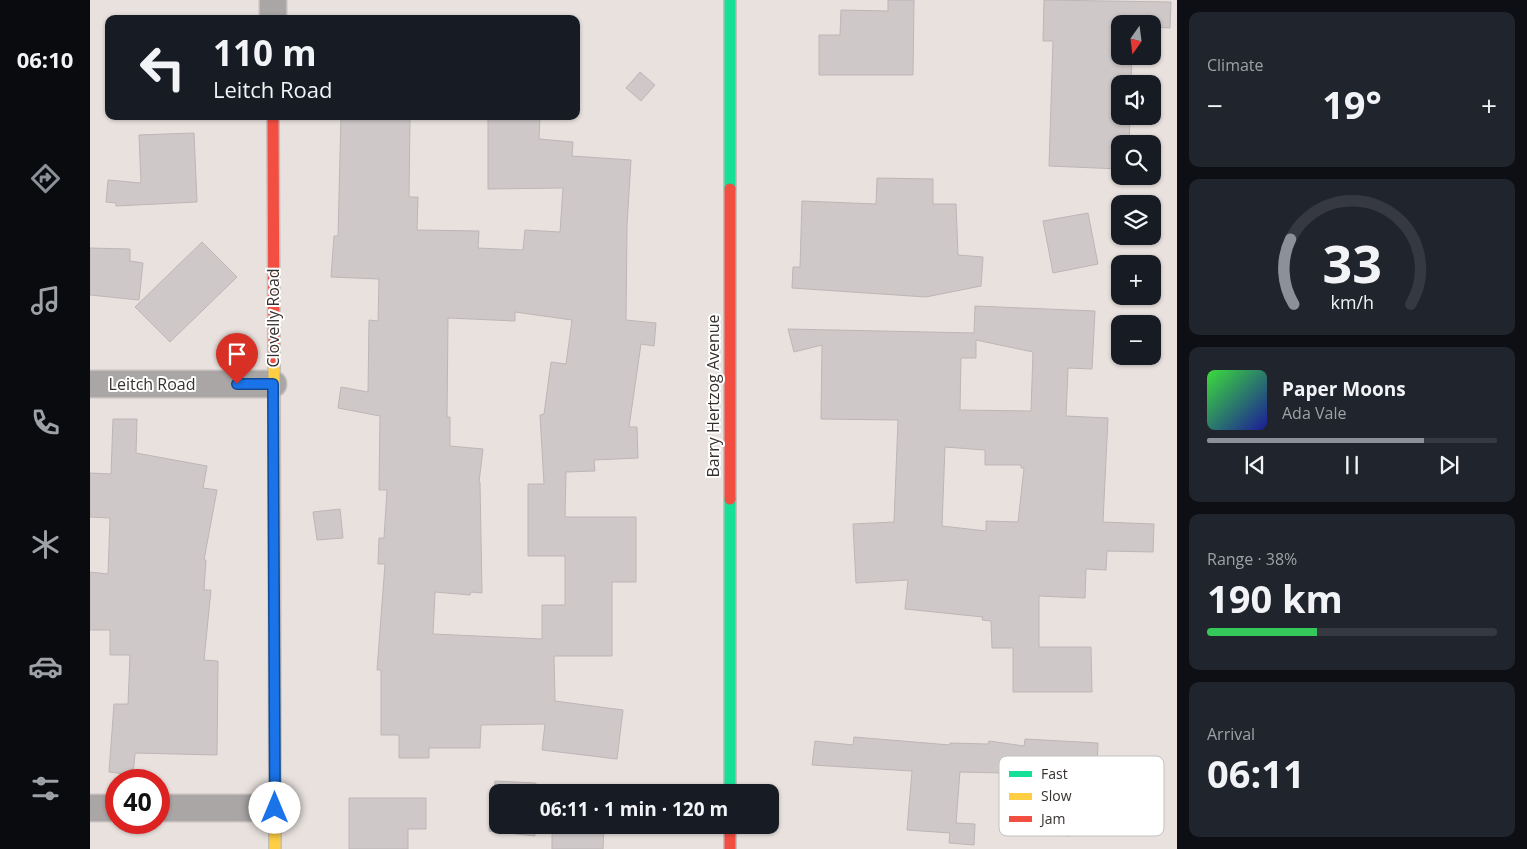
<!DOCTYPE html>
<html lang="en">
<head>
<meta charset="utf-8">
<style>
  :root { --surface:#171b24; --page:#20242c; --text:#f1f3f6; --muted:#9ea1a6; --line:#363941; --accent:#8c9099 }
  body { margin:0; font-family:"Open Sans",sans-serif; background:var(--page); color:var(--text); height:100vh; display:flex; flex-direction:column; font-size:19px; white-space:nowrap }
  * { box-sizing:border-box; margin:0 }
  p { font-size:16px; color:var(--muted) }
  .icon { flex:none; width:28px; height:28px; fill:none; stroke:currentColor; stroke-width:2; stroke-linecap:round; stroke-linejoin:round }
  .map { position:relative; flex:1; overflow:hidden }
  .sheet { display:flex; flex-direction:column; gap:12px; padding:12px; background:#0d0f14; width:350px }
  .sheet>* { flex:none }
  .top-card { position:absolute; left:15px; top:15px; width:475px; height:105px; border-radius:10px; box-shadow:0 1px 4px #0004; background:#171b24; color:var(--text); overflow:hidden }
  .needle { width:32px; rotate:194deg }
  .buttons { position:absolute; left:1021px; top:15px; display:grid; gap:10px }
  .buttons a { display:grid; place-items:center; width:50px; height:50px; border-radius:10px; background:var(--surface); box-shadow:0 1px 4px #0004; font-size:25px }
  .speed { position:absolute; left:15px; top:769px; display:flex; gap:10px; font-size:25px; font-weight:700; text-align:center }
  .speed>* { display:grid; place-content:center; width:65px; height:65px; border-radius:50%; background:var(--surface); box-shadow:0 1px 4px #0004; line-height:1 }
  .speed .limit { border:8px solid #d22; background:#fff; color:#111 }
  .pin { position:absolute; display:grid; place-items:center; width:42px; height:42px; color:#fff; margin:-51px -21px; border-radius:50% 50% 50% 0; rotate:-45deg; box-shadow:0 0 5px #0007 }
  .pin .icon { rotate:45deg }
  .me { position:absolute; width:55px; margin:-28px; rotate:0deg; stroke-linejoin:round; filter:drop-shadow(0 0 4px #0008) }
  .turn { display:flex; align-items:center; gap:18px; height:105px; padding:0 25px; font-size:22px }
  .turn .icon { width:65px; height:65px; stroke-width:2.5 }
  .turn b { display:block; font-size:35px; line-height:42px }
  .big { font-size:38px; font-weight:700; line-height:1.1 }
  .sheet .tile { flex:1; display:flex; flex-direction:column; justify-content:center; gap:8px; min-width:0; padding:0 18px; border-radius:10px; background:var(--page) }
  .sheet .dial { align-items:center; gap:0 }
  .dial svg { height:130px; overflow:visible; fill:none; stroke:var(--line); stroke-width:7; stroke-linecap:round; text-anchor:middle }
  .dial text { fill:var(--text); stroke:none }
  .song { display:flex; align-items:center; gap:15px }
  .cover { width:60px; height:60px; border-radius:8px; background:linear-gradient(135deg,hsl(120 70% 55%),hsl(240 70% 35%)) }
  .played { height:5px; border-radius:2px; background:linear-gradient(90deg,var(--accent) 75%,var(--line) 75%) }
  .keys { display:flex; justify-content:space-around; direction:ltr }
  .heat { display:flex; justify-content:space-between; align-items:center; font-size:28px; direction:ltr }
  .charge { height:8px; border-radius:4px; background:linear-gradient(90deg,#34c759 38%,var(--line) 0) }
  .trip { position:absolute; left:399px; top:784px; width:290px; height:50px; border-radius:10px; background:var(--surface); box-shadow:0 1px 4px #0004; font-weight:700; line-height:50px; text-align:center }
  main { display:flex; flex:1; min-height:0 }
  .tab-bar { display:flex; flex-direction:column; width:90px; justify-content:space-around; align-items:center; background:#090b0e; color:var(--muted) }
  .tab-bar .icon { width:35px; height:35px }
  .tab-bar .current { color:var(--accent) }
  .tab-bar b { font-size:22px; color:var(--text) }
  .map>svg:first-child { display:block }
</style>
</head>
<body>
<main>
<nav class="tab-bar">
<b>06:10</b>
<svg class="icon current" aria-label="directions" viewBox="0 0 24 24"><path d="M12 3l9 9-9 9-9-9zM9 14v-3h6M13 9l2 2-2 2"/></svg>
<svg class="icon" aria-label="music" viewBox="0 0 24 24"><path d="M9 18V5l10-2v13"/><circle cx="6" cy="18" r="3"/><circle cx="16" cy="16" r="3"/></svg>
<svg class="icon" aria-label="phone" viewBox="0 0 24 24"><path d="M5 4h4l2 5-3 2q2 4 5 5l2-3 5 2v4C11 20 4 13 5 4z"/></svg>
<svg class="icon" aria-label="climate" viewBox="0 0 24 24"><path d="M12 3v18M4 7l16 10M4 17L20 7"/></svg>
<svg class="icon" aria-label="car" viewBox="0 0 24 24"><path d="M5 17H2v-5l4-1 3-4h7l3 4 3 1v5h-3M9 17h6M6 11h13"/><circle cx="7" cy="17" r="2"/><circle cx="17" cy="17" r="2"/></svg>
<svg class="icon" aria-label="filters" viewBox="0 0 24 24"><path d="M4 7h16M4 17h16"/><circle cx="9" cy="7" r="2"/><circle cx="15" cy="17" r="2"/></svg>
</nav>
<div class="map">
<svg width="1087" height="849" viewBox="0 0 1087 849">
  <rect width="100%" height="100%" fill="#e8e1de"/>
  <path fill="#cec8c8" stroke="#bcb7b6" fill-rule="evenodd" d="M798,0H824L823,75H729V35H750L751,10L798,11Z
    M954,0L1081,2L1080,28L1062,27V24H1030V56H1042L1041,84H1030V116H1040L1039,144H1030V169L959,166L963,41H953Z
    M550,72L565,85L551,101L536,88Z
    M251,116H320L319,197H328L327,230L389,231L388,248L433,250L435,230L470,232L473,188L398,189V116H450L449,139L483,142L482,156L541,160L537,225L536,320L566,323L564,346L551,344L539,427H547L548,458L504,460L505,471L476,472L475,517H546V582H522V656H464L465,701L533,710L527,759L452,750L455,724L391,725L390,748H339V758H309V735H291V670H287L295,564H288L289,538H294L297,490H289L290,416L248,408L251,387L278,392L279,320L288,321L289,279L241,277L244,236H248ZM425,312L482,320L476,364L461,362L454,414L450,415L454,484H438V556H475V605H452V639L343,634L345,592L380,595L381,592L392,593L390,482H389L393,449L360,446V417H357L358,318L425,321Z
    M104,133L107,202L26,206V203L16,202L18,180L51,183L49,135Z
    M787,178L843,179V204H866L868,255L893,257L891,286L836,297L702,288L703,267H710L712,201L786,204Z
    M998,213L1008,264L963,273L953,221Z
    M112,242L147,277L80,342L45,307Z
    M0,248L40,249V261L53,263L49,300L0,295Z
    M885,306L1005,311L1002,369L978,368L976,416L1018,418L1013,522L1064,524L1063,552L1017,551L1016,570L996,569L995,598L949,596V647H1001L1002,692H923V648H902L901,621L892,620L893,617L815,609L818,580L766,583L763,524L804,522L808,420L731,419L732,345L704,352L698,329L884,333ZM886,340L943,352L941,411L870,410L871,358H886ZM855,447L895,450V465H931V468H934L928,522L896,521V531L852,526Z
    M23,419H47L46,453L117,466L113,488L127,490L114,560H116L114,590H121L114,660L128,661L127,755L45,753L43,775L19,772L24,704H38L40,655H20V630H0V572L18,574L20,518L0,517V473L21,474Z
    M250,509L253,538L227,540L223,512Z
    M764,737L860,745V743L898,744L899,741L934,746L935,739L1008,743L1005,827L980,825V836L926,833L927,788H912L913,773L870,772L866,823L885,824L884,845L859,843L860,833L817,830L822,771L722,765L725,741L763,745Z
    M405,781L446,783V792H408V825H445V836L399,831Z
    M259,798H336V829H318V849H259Z
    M462,825H514L513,849H462Z"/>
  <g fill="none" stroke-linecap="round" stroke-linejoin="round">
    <defs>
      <path id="street" d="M183,0V19
        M0,384H183
        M0,808H26
        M69,808H185"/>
      <path id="fast" d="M640,0V189
        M640,499V792"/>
      <path id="slow" d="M184,359L185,849"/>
      <path id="jam" d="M183,116L184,359
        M640,189V499
        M640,825V849"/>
    </defs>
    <use href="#street" stroke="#c4bebc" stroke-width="29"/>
    <use href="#fast" stroke="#c4bebc" stroke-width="14"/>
    <use href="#slow" stroke="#c4bebc" stroke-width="14"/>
    <use href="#jam" stroke="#c4bebc" stroke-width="14"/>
    <use href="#street" stroke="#aba6a6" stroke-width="26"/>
    <use href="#fast" stroke="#16e098" stroke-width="11"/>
    <use href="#slow" stroke="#ffcf43" stroke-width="11"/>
    <use href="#jam" stroke="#f24e42" stroke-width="11"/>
  </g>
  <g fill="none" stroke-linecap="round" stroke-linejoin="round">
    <defs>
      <path id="route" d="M147,384H183L185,808"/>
    </defs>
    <use href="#route" stroke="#114b97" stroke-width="12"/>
    <use href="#route" stroke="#1a73e8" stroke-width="9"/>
  </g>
  <g text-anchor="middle" stroke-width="4" stroke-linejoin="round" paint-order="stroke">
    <g font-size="16" fill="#36302e" stroke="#fff">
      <text transform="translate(183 318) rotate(-90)" y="6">Clovelly Road</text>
      <text x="62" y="390">Leitch Road</text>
      <text transform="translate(623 396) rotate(-90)" y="6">Barry Hertzog Avenue</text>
    </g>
  </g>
  <rect x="909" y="756" width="165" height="80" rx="8" fill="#fff" stroke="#c3c1c0" stroke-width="1"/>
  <rect x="919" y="771" width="23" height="6" fill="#16e098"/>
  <rect x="919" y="793" width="23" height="7" fill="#ffcf43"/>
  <rect x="919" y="816" width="23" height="6" fill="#f24e42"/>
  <g font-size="14" fill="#36302e">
    <text x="951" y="779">Fast</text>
    <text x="951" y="801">Slow</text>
    <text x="951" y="824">Jam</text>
  </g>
</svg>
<div class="buttons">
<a><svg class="needle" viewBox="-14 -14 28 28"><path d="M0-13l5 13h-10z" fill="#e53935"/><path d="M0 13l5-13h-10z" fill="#9ea1a6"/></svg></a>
<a><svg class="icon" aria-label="sound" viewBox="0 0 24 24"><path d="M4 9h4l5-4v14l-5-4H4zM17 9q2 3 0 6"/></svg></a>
<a><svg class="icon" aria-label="search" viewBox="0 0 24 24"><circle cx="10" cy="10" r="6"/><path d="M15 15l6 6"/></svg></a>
<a><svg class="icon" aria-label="layers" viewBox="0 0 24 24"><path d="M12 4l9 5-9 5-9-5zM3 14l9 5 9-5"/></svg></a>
<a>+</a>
<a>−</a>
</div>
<div class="speed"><div class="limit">40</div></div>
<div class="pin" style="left:147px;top:384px;background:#d93025"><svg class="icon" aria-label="arrive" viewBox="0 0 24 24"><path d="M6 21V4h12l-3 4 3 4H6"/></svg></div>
<svg class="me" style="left:185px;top:808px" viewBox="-20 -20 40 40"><circle r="19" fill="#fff"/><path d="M0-13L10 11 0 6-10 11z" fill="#1a73e8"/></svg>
<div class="trip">06:11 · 1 min · 120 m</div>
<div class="top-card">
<div class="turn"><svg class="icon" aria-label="left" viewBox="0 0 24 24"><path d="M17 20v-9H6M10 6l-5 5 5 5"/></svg><div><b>110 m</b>Leitch Road</div></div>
</div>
</div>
<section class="sheet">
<div class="tile"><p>Climate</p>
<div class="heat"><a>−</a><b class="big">19°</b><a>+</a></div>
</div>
<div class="tile dial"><svg viewBox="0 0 100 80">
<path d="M14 69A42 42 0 1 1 86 69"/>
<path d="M14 69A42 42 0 0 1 12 29" stroke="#8c9099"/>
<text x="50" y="56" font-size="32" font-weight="700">33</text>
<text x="50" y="72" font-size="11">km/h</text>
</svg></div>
<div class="tile">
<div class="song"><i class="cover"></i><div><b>Paper Moons</b><p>Ada Vale</p></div></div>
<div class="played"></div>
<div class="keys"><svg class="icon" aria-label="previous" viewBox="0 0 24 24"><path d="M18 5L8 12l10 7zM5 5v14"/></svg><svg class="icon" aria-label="pause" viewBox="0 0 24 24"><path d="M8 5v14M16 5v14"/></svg><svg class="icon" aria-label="next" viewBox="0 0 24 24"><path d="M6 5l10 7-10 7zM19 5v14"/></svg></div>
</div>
<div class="tile"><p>Range · 38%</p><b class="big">190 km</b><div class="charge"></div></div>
<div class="tile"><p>Arrival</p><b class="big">06:11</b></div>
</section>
</main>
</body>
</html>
